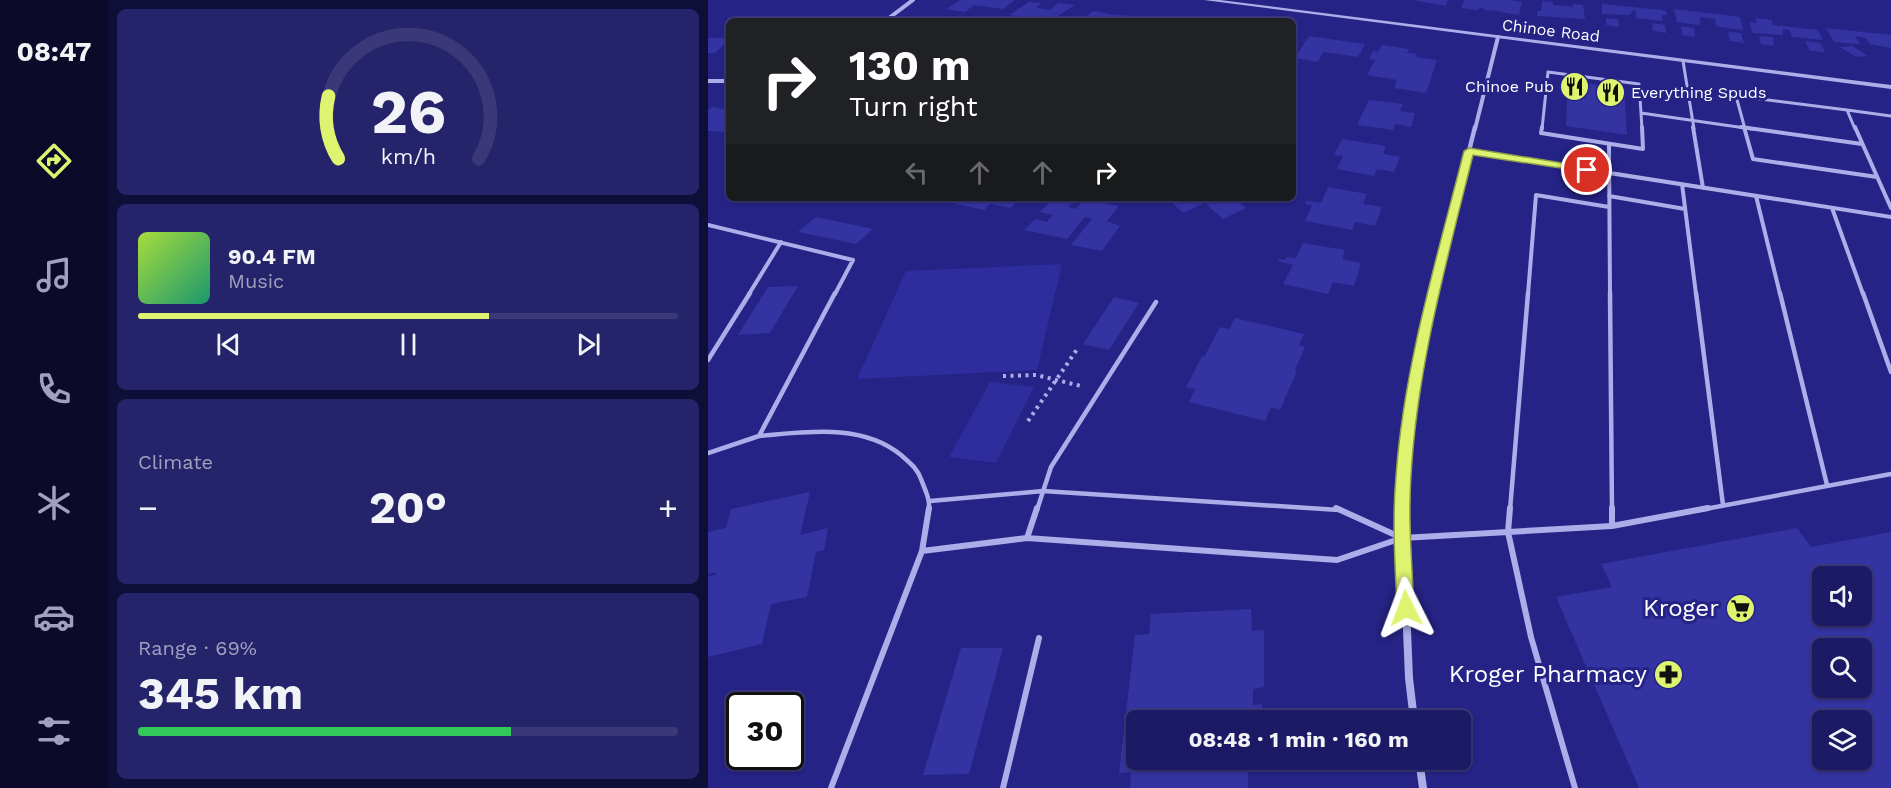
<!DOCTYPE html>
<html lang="en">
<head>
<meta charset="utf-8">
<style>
  :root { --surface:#1c1a64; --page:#25236a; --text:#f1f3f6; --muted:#a0a1bf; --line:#3a3878; --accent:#def470 }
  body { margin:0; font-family:"Work Sans",sans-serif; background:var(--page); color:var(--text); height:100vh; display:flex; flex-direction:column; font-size:22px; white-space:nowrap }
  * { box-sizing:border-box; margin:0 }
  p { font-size:20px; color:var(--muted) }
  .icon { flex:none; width:33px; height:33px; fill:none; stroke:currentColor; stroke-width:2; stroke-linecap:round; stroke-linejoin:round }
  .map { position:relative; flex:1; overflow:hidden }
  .panel { display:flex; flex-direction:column; gap:9px; padding:9px; background:#0f0e37; width:600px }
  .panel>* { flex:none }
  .top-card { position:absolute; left:18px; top:18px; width:570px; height:183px; border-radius:9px; box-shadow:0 2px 4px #0004,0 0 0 2px var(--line); background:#202124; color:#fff; overflow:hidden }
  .tools { position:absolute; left:1104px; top:566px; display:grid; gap:12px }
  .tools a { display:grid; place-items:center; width:60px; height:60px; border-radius:9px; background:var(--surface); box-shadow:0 2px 4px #0004,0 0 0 2px var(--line); font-size:30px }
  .speed { position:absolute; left:18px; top:692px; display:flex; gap:12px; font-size:30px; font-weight:700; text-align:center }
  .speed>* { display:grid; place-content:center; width:78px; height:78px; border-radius:50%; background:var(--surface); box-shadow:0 2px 4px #0004,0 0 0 2px var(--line); line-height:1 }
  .speed .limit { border:3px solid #111; border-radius:9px; background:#fff; color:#111 }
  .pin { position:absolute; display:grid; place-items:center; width:51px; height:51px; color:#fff; margin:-26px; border:3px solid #fff; border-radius:50%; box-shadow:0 2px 6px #0007 }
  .me { position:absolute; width:66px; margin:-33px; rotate:357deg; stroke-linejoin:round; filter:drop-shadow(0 0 4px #0008) }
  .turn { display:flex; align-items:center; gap:21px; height:126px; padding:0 24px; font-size:27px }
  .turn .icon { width:78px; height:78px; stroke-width:2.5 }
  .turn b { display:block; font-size:42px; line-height:51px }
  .lanes { display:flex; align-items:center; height:57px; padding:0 24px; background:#0003; justify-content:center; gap:30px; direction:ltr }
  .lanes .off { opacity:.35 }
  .big { font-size:45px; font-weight:700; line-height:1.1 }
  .panel .widget { flex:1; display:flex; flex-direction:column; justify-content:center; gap:9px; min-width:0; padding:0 21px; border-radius:9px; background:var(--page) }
  .panel .dial { align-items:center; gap:0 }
  .dial svg { height:156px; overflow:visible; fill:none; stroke:var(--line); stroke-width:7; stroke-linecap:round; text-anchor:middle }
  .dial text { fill:var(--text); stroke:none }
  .song { display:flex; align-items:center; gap:18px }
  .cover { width:72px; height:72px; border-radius:9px; background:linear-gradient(135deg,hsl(80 70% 55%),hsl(160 70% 35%)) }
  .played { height:6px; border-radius:3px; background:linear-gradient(90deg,var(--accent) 65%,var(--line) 65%) }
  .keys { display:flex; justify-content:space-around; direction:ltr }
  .heat { display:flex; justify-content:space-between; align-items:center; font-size:33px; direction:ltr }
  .charge { height:9px; border-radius:4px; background:linear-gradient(90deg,#34c759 69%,var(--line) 0) }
  .trip { position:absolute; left:418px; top:710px; width:345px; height:60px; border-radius:9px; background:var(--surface); box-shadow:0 2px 4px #0004,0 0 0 2px var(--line); font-weight:700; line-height:60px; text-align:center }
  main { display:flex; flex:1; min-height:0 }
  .tabs { display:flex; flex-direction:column; width:108px; justify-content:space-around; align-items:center; background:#0b0a28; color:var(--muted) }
  .tabs .icon { width:42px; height:42px }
  .tabs .active { color:var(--accent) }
  .tabs b { font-size:27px; color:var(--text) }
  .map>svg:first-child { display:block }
</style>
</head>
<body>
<main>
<nav class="tabs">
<b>08:47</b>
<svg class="icon active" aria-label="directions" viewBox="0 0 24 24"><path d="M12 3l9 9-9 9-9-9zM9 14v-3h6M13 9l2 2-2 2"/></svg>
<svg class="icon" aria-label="music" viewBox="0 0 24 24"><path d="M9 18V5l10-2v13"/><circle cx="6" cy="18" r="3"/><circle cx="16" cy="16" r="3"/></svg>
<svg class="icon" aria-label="phone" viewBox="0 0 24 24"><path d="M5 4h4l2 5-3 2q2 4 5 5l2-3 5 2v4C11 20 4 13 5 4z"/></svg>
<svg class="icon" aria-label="climate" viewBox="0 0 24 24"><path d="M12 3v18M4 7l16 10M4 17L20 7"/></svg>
<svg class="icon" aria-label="car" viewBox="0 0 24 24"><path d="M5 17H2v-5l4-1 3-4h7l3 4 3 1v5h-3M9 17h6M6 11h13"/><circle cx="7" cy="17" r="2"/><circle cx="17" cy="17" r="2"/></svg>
<svg class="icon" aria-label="filters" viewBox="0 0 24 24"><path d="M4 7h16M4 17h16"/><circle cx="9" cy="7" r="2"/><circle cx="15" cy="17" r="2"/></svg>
</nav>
<section class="panel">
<div class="widget dial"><svg viewBox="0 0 100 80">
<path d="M14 69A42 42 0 1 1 86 69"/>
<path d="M14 69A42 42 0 0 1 9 37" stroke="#def470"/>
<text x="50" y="56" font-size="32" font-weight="700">26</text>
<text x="50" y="72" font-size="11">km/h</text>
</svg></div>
<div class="widget">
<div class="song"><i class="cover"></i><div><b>90.4 FM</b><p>Music</p></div></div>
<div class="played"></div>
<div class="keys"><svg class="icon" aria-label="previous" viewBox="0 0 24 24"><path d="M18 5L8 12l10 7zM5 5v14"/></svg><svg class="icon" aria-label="pause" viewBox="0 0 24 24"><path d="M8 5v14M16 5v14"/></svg><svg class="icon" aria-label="next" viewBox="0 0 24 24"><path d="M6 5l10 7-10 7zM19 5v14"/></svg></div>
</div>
<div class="widget"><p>Climate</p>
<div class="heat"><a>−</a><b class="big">20°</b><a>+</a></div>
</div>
<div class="widget"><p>Range · 69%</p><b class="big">345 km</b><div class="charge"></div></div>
</section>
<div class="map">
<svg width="1183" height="788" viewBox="0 0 1183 788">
  <rect width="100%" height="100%" fill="#252385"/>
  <path fill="#2e2d9d" d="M354,264L329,370L149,379L198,271Z
    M282,382L326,387L288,463L241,457Z"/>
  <path fill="#3433a2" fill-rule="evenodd" d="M252,0H307L295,9L266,5L257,12L238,9Z
    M705,0H740L738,6Z
    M756,0H800L814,2L811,15L793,12V11L776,10V8H771L770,10L753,8Z
    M834,1L845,2V5L865,7V4L875,5L877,19L829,16V11H833Z
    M321,2L334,3L328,8L342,10L350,3L367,5L342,21L301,15Z
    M894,4L953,10L958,11L959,15H954V21L928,18V11L925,10L922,15L894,14Z
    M966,9L1032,17L1035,30L1012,27L1008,26L1007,19L992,17V25L969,22Z
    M385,11L407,15L432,16L426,21H373Z
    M898,18L910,19L911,27L898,25Z
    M1047,18L1064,20L1065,25L1110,30L1115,40L1084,37L1081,30L1075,29V35L1045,33L1041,22L1049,23Z
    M944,23L957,25L958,33L945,31Z
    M973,26L986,28L987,37L974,35Z
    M1118,28L1183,35V48L1162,44L1158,38L1147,36L1152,44H1148L1126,42Z
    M1020,32L1033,33L1036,43L1022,41Z
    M601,36L657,44L650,57L615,52L610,62L587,58Z
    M1051,36L1065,37L1066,46L1053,44Z
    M0,38H21V40L7,53H0Z
    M1097,41L1112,43L1117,52L1102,51Z
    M674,45L701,49L699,53L709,54L707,57L729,60L718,93L686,88L689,80L659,75L667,60L661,59L665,51L670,52Z
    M1144,46L1160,56L1148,57L1132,47Z
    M860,81L916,88L919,135L858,126Z
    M661,100L695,104L692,111L707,113L703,127L687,124L685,130L649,125Z
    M5,107L21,110V132L0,131V110Z
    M634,139L678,146L675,154L692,157L686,172L669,169L666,176L629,169L635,156L626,155Z
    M620,187L659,194L655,204L674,207L667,226L647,222L644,230L597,221L604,205L597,204L598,201L613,203Z
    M253,198H312L303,208L282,204L276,210L247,204Z
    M459,198H498L501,201L475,213Z
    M513,198H526L538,208L515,219L498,204Z
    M344,199L365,203L360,207L368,209L376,199L411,206L399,221L412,226L394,251L363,245L384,219L377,217L359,239L316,230L327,219L339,222L344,215L332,212Z
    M108,217L165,229L148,244L90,232Z
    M595,243L637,250L634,259L653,263L646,286L625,282L620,294L575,284L585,265L569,261L571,259L577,260L579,257L588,258Z
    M90,286L62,333L30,335L60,287Z
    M406,297L431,303L401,350L375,344Z
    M527,318L596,334L591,345L597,347L587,370L589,371L586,378L572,410L563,407L557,421L481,402L487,389L478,387L494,356L496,357L512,327L521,329Z
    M102,492L92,535L120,528L116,550L108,552L99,597L63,604L54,644L0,657V576L7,575L8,572L0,574V532L18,528L23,509Z
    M1089,528L1103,547L1183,532V788H931L848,597L904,587L893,564ZM1114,576H1154V615H1114ZM1114,648H1154V687H1114ZM1114,720H1154V759H1114Z
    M543,609L544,631L556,630V687L545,689V705L554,704V720H429V759H555V769L540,770V788H422L423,772L411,773L427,635L441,634L443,614Z
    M253,648H295L261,774L215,775Z"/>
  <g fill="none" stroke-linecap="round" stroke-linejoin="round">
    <path stroke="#adade9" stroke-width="4" stroke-dasharray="3 4.5" stroke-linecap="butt" d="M295,376L328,375L373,386
      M320,421L370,348"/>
    <path stroke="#adade9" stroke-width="3" d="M975,61L986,129
      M933,113L1044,129
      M933,113L934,129
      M834,129L840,72L931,84L933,113
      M1037,129L1028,96L1139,110
      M1147,129L1139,110L1183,116"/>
    <path stroke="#adade9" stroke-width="4" d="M834,127L833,133L935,149L934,127
      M985,127L995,188
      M1033,127L1154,144
      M1036,127L1045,159L1169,177
      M1147,127L1183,208
      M901,144L902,294
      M761,151L1183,217
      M974,184L988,294
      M901,196L977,209
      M1048,196L1072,294
      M1124,208L1155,294
      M0,225L145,260L127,294
      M41,294L73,242
      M820,294L828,195L901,207"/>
    <path stroke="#adade9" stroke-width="4.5" d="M902,293L904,510
      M988,293L1015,505
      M1072,293L1119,485
      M1155,293L1183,372
      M0,360L42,293
      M51,436C98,432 154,423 193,455C202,463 209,468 213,479C217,490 222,498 221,510
      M0,453L51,436L127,293
      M222,501L335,491L631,510
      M329,510L343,467L448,302
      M802,510L820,293
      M992,510L1183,474"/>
    <path stroke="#adade9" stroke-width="6" d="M628,508L694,538
      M802,508L800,532L823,637L867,788
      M904,508V526
      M319,538L329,508
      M214,551L319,538L629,560L694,538L904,526L1000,508
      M123,788L214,551L221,508
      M295,788L331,638"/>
    <path stroke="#adade9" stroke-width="4" d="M177,21L205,0
      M0,81H21
      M767,129L790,37"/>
    <path stroke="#adade9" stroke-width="4.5" d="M725,294L767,127"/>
    <path stroke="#adade9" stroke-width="6" d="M694,510C696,437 707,364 725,293"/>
    <path stroke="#adade9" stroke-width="8" d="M694,508L701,678L706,720
      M711,759L715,788"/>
    <path fill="#adade9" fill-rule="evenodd" d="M496,0H512L1183,85V89Z"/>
  </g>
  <path fill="#def470" stroke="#909f49" stroke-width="1.5" d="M761,148L879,167L884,170L879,172L765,155C739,260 709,367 703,476C700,520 704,564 706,608L704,614L698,616L691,614L689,608C687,564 684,520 688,476C696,365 729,258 756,151Z"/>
  <defs>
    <symbol id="restaurant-disc" viewBox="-11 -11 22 22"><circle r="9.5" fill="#def470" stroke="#252385"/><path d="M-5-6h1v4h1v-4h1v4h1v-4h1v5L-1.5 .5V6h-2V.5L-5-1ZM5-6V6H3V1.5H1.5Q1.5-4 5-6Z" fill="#111"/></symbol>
    <symbol id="supermarket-disc" viewBox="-11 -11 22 22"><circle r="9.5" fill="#def470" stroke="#252385"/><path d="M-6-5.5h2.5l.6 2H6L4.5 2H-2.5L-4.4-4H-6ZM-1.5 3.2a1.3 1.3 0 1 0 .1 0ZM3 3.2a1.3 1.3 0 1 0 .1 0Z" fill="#111"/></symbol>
    <symbol id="pharmacy-disc" viewBox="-11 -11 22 22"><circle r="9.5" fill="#def470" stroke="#252385"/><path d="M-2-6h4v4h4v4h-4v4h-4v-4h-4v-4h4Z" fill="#111"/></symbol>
  </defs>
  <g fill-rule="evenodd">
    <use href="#restaurant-disc" x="850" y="70" width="33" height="33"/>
    <use href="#restaurant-disc" x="886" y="76" width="33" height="33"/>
    <use href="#supermarket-disc" x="1016" y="592" width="33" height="33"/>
    <use href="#pharmacy-disc" x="944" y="658" width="33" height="33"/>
  </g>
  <g text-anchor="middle" stroke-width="6" stroke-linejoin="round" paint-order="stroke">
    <g font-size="16" fill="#fff" stroke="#252385">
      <text transform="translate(843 30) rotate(7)" y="6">Chinoe Road</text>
    </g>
    <g font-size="16" fill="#fff" stroke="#252385" text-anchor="end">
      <text x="846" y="92">Chinoe Pub</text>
      <text x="923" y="98" text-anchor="start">Everything Spuds</text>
    </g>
    <g font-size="24" fill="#fff" stroke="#252385" text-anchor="end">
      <text x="1011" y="616">Kroger</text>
      <text x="939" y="682">Kroger Pharmacy</text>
    </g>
  </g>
</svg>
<div class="tools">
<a><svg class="icon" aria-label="sound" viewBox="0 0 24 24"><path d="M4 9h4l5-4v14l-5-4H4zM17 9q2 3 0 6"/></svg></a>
<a><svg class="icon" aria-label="search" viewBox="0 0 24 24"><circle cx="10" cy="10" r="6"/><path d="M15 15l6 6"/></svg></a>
<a><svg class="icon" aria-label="layers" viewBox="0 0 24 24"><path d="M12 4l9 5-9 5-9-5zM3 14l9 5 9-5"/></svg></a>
</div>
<div class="speed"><div class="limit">30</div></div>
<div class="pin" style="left:879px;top:170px;background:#d93025"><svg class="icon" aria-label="arrive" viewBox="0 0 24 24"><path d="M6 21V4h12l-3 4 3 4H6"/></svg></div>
<svg class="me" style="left:698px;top:608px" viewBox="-20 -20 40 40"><path d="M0-17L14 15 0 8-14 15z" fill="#def470" stroke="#fff" stroke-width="4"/></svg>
<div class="trip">08:48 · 1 min · 160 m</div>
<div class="top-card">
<div class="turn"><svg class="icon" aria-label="right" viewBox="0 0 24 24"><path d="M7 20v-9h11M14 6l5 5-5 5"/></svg><div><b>130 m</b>Turn right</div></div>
<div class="lanes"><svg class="icon off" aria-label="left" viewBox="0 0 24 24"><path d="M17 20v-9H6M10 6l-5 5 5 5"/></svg><svg class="icon off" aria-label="ahead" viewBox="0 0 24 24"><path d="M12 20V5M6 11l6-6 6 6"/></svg><svg class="icon off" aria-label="ahead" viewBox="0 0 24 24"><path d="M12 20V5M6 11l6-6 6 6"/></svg><svg class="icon" aria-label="right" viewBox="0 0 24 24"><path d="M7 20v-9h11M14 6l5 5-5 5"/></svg></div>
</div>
</div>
</main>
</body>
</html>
